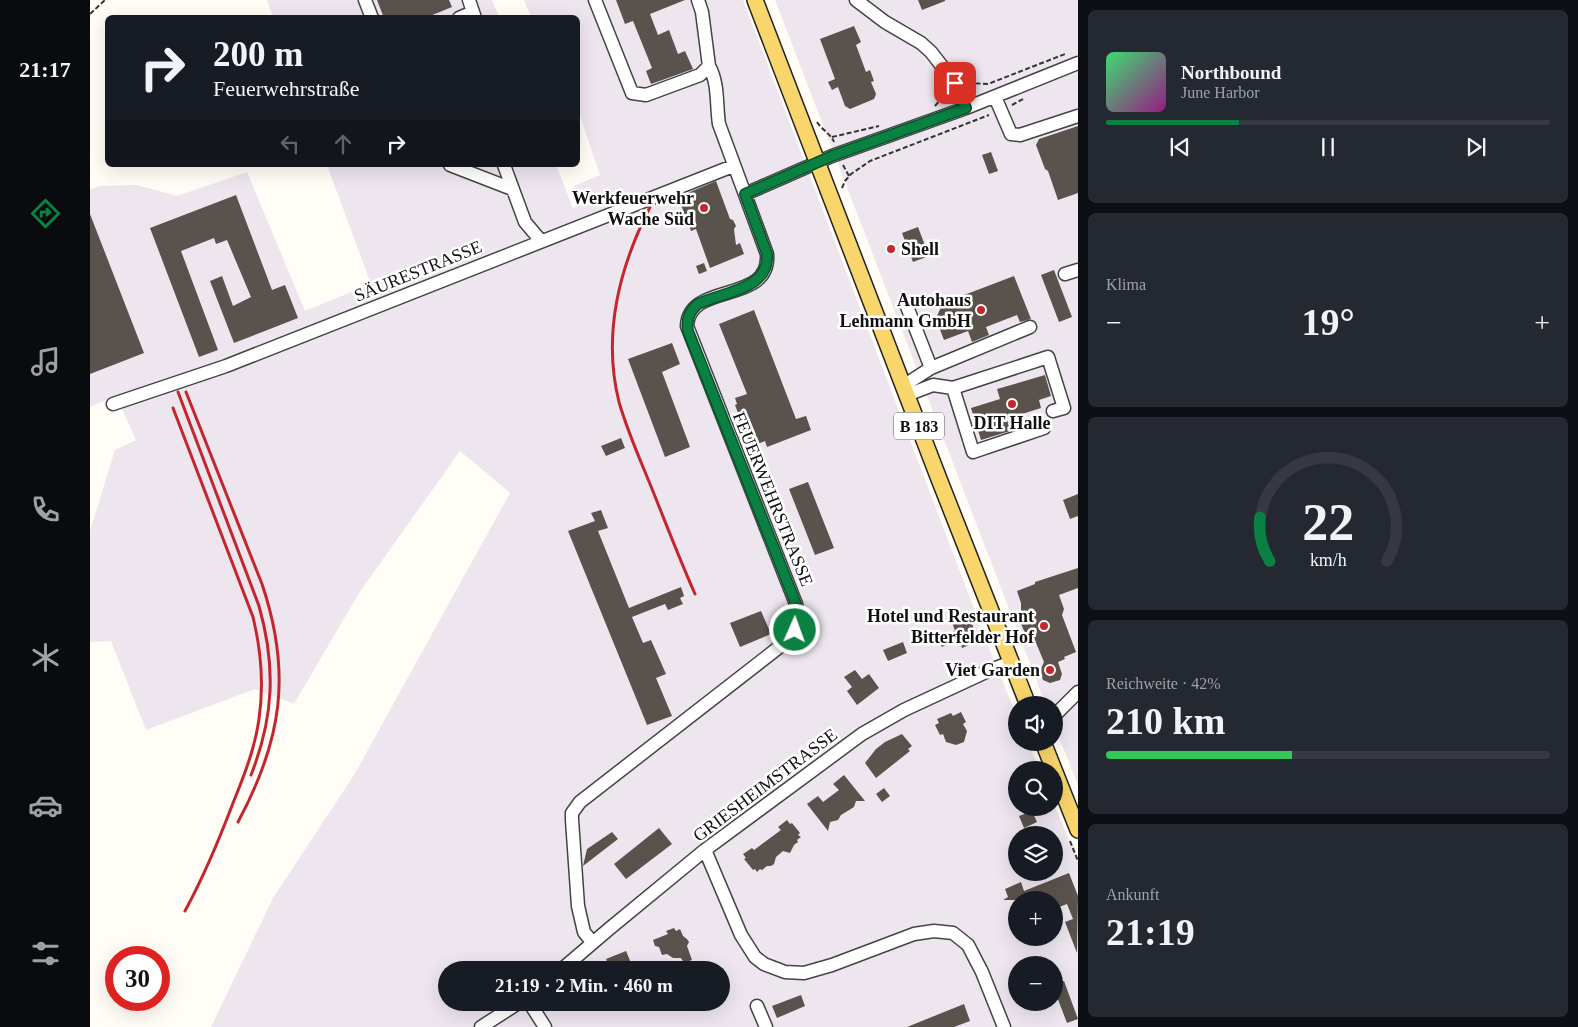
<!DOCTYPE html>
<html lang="de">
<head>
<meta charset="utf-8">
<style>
  :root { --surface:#171b24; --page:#242831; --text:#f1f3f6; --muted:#9ea1a6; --line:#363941; --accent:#0b8043 }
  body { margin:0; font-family:"Times New Roman",serif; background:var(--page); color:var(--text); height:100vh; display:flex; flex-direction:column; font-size:19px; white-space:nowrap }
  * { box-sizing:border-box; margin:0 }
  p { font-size:16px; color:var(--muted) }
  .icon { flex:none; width:28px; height:28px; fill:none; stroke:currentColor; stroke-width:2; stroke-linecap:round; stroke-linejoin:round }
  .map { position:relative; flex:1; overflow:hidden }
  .details { display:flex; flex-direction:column; gap:10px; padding:10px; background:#0d0f14; width:500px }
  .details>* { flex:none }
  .banner { position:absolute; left:15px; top:15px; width:475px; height:152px; border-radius:8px; box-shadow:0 5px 20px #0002; background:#171b24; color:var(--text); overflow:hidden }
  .fabs { position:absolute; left:918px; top:696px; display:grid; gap:10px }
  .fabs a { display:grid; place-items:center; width:55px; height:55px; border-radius:50%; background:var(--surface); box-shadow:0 5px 20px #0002; font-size:25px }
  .speed { position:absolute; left:15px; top:946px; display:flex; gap:10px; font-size:25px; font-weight:700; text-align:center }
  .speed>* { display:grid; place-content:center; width:65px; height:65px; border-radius:50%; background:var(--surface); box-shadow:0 5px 20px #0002; line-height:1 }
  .speed .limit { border:8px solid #d22; background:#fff; color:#111 }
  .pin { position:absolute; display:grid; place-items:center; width:42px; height:42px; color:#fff; margin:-21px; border-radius:10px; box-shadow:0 2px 8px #0006 }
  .me { position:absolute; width:55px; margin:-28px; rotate:2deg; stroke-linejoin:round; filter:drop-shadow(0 0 4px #0008) }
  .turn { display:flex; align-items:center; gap:18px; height:105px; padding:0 25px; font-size:22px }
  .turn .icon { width:65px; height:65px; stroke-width:2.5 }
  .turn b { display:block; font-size:35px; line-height:42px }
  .lanes { display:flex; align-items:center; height:48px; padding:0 25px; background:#0003; justify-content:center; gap:25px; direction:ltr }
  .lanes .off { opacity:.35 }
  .big { font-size:38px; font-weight:700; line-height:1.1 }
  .details .widget { flex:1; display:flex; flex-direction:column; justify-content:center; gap:8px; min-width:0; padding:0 18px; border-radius:8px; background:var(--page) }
  .details .dial { align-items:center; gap:0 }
  .dial svg { height:130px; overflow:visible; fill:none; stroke:var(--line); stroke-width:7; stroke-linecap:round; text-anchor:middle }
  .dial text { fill:var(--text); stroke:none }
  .song { display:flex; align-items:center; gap:15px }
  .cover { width:60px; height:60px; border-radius:8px; background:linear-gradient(135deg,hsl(140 70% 55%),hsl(310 70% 35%)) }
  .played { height:5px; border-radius:2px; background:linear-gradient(90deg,var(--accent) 30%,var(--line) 30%) }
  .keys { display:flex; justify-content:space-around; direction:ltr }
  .heat { display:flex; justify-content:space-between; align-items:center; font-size:28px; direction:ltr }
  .charge { height:8px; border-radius:4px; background:linear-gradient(90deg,#34c759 42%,var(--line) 0) }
  .trip { position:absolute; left:348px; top:961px; width:292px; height:50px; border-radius:25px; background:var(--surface); box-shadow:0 5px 20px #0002; font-weight:700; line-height:50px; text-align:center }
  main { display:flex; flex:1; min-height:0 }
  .tab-bar { display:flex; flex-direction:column; width:90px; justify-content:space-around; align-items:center; background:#090b0e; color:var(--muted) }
  .tab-bar .icon { width:35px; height:35px }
  .tab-bar .current { color:var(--accent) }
  .tab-bar b { font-size:22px; color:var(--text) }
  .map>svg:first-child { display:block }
</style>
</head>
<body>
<main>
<nav class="tab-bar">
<b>21:17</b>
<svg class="icon current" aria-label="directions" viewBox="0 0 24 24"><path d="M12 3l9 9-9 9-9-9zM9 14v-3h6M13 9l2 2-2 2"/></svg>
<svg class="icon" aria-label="music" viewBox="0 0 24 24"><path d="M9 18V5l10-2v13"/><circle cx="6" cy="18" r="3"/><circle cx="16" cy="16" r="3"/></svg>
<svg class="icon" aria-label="phone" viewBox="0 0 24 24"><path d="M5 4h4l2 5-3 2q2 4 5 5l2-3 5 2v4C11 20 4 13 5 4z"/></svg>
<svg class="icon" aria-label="climate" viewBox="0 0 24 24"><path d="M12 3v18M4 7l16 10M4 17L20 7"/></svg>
<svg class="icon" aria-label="car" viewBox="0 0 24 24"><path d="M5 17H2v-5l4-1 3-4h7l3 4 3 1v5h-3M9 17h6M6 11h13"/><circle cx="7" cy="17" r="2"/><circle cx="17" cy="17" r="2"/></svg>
<svg class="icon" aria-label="filters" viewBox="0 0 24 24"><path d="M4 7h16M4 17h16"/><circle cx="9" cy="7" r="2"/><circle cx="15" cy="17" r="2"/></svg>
</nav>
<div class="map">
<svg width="988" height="1027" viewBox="0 0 988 1027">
  <rect width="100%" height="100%" fill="#fffdf5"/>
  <path fill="#eee6ef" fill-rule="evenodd" d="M177,0H402L409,17H183Z
    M434,0H653L902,656L926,714V742L938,743L950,770H926V808H964V804L988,862V1027H121L183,898L264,775L420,493L370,451L269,593L204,704L165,689L56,730L21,641L0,642V531L25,450L46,440L26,396L0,407V190L9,186L47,185L87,196L157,172L215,311L281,284L237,165H466L483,208L490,205L484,186L510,175L488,110V18L441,17ZM926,835H964V872H926ZM926,900H964V938H926ZM926,965H964V1002H926ZM356,970H631V1002H356Z
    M685,0H988V785L964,725V705H956Z"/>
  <path fill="#5a524d" d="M287,0H359L362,7L335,18H294Z
    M526,0H595L560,14L568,35L579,30L588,54L595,51L603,69L561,84L556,71L562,68L543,21L535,24Z
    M828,0H855V1L832,10Z
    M764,26L771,42L766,45L776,72L780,70L784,81L781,82L786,94L784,99L760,109L755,106L748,87L742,90L738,82L745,79L730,39Z
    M988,126V193L968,200L958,171L955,169L946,145L949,139Z
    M901,152L908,171L899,174L892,155Z
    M626,181L640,219L643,220L646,226L644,229L646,245L650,243L654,254L620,268L606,229L601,231L588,197Z
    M146,195L182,290L195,285L208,318L144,343L120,281L132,276L143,306L161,297L137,240L126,244L124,238L91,251L128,350L109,357L60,228Z
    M0,214L54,353L0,374Z
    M828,227L839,256L823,262L812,233Z
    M614,263L617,271L609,274L606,266Z
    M964,270L982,317L969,322L951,275Z
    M924,276L941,319L930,322L927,315L896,327L899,335L882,342L878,331L854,340L849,327L843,325L855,298L861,300Z
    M664,310L706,419L716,416L721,430L677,447L675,441L662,446L660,439H658L645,405L647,404L645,398L657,394L629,324Z
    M582,343L590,364L572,372L600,447L575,457L538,359Z
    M955,375L961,396L949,400L951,408L917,419L920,431L891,440L881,408L910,399L907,389Z
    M531,438L535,448L516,456L511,446Z
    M718,482L744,548L725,555L699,489Z
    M988,494V516L980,519L973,500Z
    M511,510L518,528L508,531L539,608L591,587L594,596L590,598L593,604L578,610L575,604L542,617L553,643L561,640L576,674L566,678L582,716L557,725L478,531L505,521L501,513Z
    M988,568V588L969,595L974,609L972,615L986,652L974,657L975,659L968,662L972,674L970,680L960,683L953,680L950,671L954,662L944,638L935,633L931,624V603L927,591L945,584V582Z
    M671,611L681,634L650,647L640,623Z
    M879,616L889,641L872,648L869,639L852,647L848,638L865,631L862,622Z
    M813,642L817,653L798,661L793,650Z
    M765,670L772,679L779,674L789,688L767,705L757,691L762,687L754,677Z
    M871,712L876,722L873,724L877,731L874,742L866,745L856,742L853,734L850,735L845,725L849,723L847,719L861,713L863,716Z
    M812,734L822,746L818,749L820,751L786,778L775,763L786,749L795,742Z
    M754,775L775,801H766L764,807L751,815L748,820L740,822L738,831L717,804L728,796L733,802L749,790L743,784Z
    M794,788L800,796L792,802L786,794Z
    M942,811L947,822L934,828L929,816Z
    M697,820L700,824L702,823L710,833L708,835L711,837L707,840L708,842L704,845L700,853L693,851L686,857L684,864L681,866H677L672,870L670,869L667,872L665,869L663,870L654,859L656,858L653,854L662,848L664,850L691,830L688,827Z
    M569,828L582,844L536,879L524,864Z
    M522,832L528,839L493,866L497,849Z
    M979,873L988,896L987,953L975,922L983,919L977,904L964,909V900H913L918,897L915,889L931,882L934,891Z
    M584,928L586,931L590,929L593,936L597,939L599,942L597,946L602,960L594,963L591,958H583L577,954L572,955L569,947L565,946L563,940L578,934L576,931Z
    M536,951L544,970H520L516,959Z
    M974,981L988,1019L977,1023L964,989V984Z
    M711,995L715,1006L687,1018L682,1006Z
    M874,1004L880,1021L864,1027H817Z"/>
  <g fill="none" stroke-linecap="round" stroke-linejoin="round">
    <defs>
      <path id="minor" d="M275,0L282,18
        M379,0L385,18
        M505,0L542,93L556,95L610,75L619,66
        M766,0L795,22L831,43L841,52L865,83L876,108
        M369,18L383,12
        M905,97L921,134L930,135L988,116
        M360,165L422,189
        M414,165L435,222L451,241
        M655,194L742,156L876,108L988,63
        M975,274L988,270
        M816,304L841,368
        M813,386L841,368L940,327
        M863,388L883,452L954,428
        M817,395L843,385L863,388L958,357L974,408L963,411
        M23,404L136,366L643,166
        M964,716L988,692
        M615,850L651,935L665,957L674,964L695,972L714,973L742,965L824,934L844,931L863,933L878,945L892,972L914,1027
        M502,942L494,932L488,906L482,820V813L490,802L697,641C707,629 710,618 706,604L597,326C599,281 681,305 677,254L629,124C626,105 629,84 619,66L612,12L608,0
        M471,970L519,929L615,850L772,734L814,710L898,671L921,662
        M439,1002L455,1027
        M667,1006L676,1027
        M391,1027L430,1002"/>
      <path id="major" d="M665,0L849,479L938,705
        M953,742L988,830"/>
    </defs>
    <use href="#minor" stroke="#444" stroke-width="15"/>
    <use href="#major" stroke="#222" stroke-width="18"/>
    <path stroke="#333" stroke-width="2" stroke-dasharray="5 2.5" stroke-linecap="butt" d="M0,14L15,0
      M878,83L898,84L975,54
      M922,105L933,99
      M845,106L856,93
      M727,122C732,130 741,134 744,142
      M742,137L789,126
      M753,165L759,176
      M752,188L755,181L761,174L780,161L899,115
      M980,841L988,861"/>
    <use href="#minor" stroke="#fff" stroke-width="12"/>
    <use href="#major" stroke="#f9d66b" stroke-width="15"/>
    <path stroke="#c4262e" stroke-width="3" d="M560,207C529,268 512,334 529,402C537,430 549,457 560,484C575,521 589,558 605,594
      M88,392L169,606C186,666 184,717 161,775
      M96,392L172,584C202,673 192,740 148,822
      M83,408L163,617C171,650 174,685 169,719C165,748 154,776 143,803C129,840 114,876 95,911"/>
  </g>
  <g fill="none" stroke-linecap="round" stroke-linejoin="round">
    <defs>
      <path id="route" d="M705,630L708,617L706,604L598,331C596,320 599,311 608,304C632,292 680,290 677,254L655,194L742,156L876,108L865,83"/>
    </defs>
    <use href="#route" stroke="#07532c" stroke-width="12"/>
    <use href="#route" stroke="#0b8043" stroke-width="9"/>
  </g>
  <g fill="#c4262e" stroke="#fff" stroke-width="2">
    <circle cx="614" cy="208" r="5"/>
    <circle cx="801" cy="249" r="5"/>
    <circle cx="891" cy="310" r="5"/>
    <circle cx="922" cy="404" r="5"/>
    <circle cx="954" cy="626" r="5"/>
    <circle cx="960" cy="670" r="5"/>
  </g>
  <g text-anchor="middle" stroke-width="5" stroke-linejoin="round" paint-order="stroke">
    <rect fill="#fff" stroke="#585858" stroke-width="1" x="804" y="412.5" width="50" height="27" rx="4"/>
    <g font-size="16" font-weight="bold" fill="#111">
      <text x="829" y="432">B 183</text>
    </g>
    <g font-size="18" font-weight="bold" fill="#111" stroke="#fff" text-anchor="end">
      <text x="604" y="204">Werkfeuerwehr<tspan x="604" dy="21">Wache Süd</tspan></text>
      <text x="811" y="255" text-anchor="start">Shell</text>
      <text x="881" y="306">Autohaus<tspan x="881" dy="21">Lehmann GmbH</tspan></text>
      <text x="922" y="429" text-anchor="middle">DIT Halle</text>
      <text x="944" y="622">Hotel und Restaurant<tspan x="944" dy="21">Bitterfelder Hof</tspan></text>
      <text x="950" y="676">Viet Garden</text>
    </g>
    <g font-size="18" fill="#111" stroke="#fff">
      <text transform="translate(328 271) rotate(-22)" y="6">SÄURESTRASSE</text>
      <text transform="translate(683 499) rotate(68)" y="6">FEUERWEHRSTRASSE</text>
      <text transform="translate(675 785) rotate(-37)" y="6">GRIESHEIMSTRASSE</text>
    </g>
  </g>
</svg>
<div class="fabs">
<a><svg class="icon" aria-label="sound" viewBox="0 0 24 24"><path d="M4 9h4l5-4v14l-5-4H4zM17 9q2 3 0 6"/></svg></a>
<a><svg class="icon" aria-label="search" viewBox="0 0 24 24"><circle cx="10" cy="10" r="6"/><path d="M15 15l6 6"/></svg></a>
<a><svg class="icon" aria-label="layers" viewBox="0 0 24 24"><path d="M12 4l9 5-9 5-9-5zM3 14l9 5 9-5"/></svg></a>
<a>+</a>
<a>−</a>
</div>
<div class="speed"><div class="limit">30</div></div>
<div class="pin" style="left:865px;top:83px;background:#d93025"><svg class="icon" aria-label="arrive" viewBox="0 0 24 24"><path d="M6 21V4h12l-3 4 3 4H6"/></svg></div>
<svg class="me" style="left:705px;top:630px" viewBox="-20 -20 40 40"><circle r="17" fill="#0b8043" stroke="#fff" stroke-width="3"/><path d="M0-11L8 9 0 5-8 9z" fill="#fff"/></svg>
<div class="trip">21:19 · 2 Min. · 460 m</div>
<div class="banner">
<div class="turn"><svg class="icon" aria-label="right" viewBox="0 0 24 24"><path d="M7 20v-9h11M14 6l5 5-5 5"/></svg><div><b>200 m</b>Feuerwehrstraße</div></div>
<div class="lanes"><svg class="icon off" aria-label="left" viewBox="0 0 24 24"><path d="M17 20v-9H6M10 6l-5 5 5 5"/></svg><svg class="icon off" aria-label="ahead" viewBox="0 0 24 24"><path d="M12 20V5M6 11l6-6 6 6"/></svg><svg class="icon" aria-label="right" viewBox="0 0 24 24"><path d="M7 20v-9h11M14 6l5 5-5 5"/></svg></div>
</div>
</div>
<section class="details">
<div class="widget">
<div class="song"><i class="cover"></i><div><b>Northbound</b><p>June Harbor</p></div></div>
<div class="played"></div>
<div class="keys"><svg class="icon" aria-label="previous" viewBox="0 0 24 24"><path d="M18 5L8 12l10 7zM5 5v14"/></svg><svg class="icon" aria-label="pause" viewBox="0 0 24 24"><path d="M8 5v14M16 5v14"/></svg><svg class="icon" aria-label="next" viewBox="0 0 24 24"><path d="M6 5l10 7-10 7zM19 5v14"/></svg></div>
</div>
<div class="widget"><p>Klima</p>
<div class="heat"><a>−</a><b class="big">19°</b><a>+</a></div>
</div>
<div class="widget dial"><svg viewBox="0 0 100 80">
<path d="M14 69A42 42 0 1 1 86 69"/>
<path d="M14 69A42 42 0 0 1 8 42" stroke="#0b8043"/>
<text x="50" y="56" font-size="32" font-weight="700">22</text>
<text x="50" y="72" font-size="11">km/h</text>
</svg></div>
<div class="widget"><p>Reichweite · 42%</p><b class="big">210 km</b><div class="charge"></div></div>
<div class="widget"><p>Ankunft</p><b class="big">21:19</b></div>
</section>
</main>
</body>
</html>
